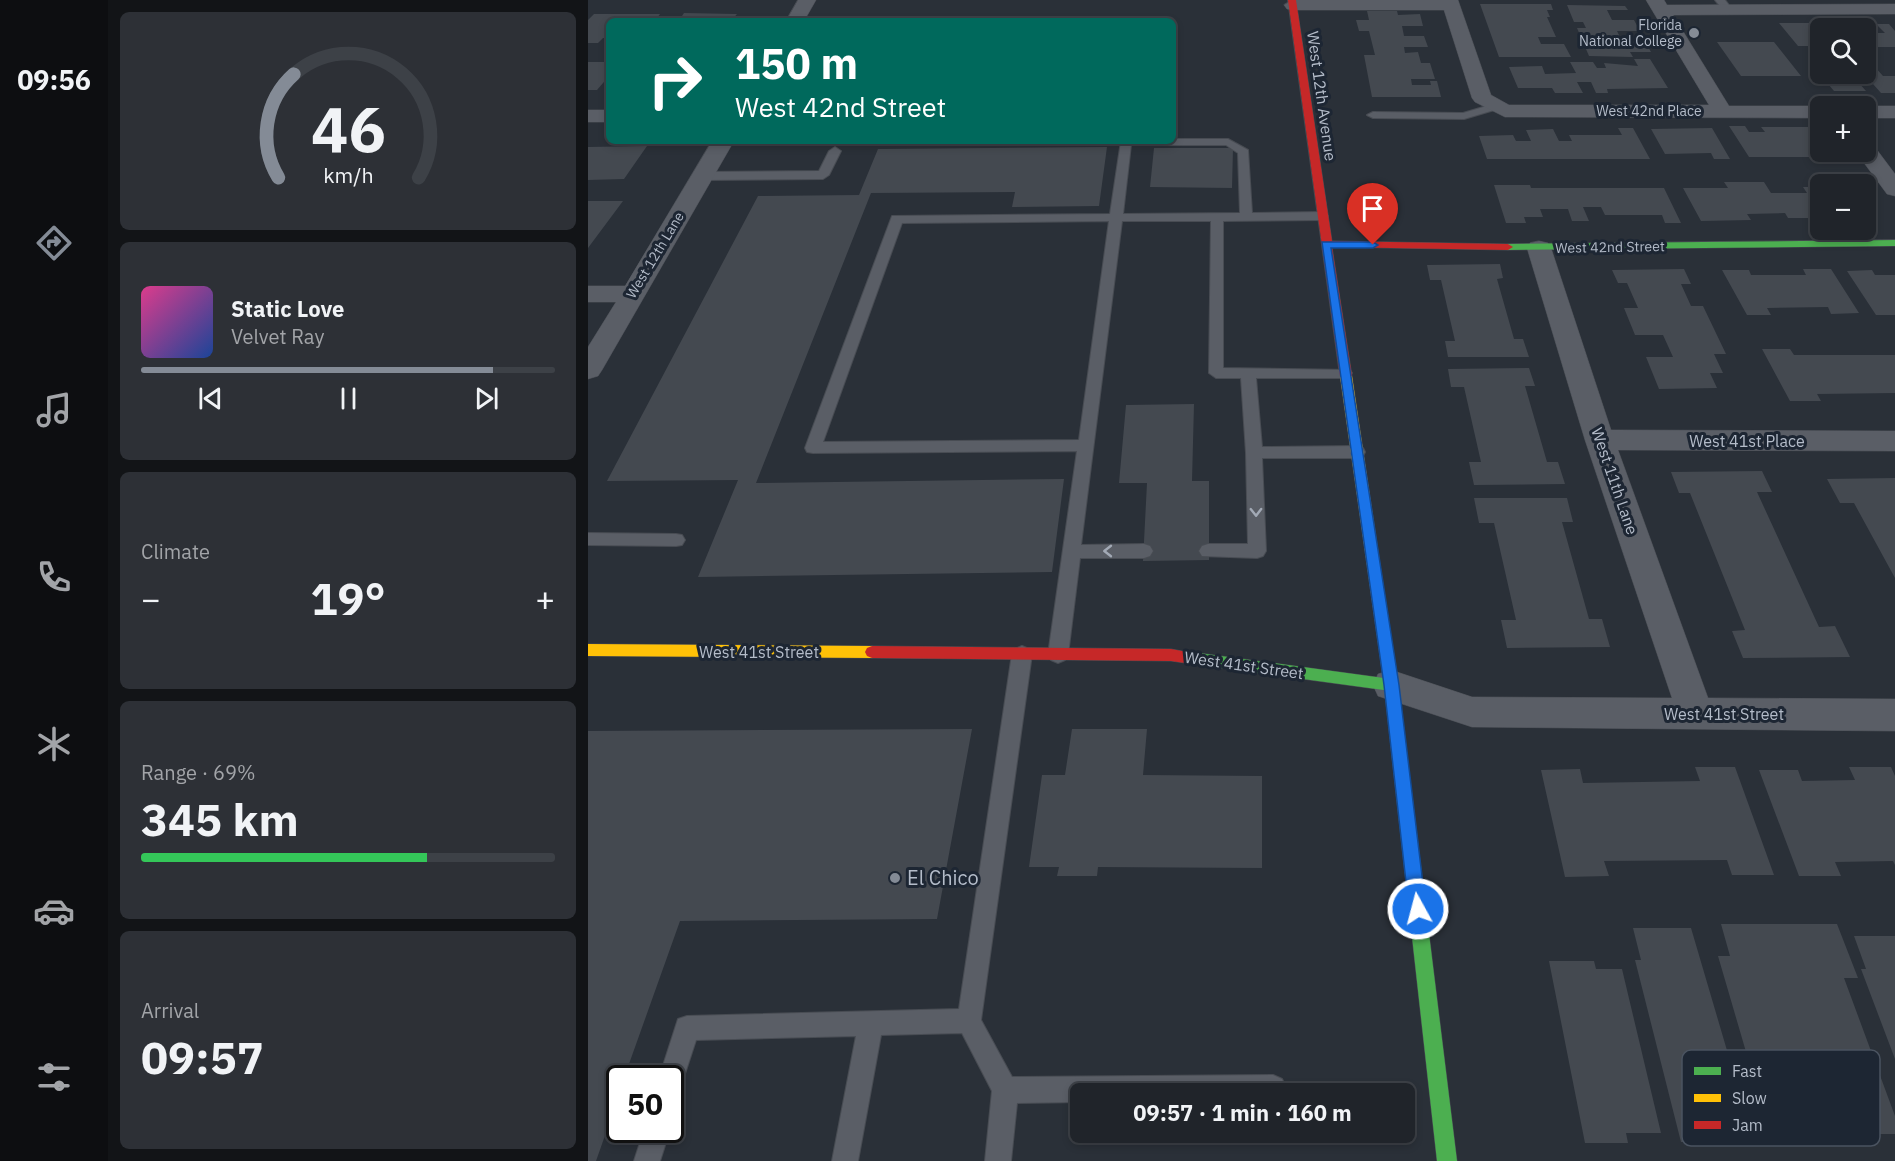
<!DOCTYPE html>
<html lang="en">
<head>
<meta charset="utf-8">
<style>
  :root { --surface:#20242a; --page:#2d3036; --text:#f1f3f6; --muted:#a2a4a8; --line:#3d4147; --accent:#848b96 }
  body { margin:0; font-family:"IBM Plex Sans",sans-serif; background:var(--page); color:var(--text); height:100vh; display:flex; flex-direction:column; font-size:22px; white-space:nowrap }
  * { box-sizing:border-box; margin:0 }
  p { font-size:20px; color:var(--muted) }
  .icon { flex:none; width:33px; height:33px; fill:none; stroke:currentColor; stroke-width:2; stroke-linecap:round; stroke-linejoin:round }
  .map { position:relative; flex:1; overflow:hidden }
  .panel { display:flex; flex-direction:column; gap:12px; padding:12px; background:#121417; width:480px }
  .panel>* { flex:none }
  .top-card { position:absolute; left:18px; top:18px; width:570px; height:126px; border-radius:9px; box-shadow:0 3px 9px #0003,0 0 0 2px var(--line); background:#00695c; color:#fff; overflow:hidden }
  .controls { position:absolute; left:1222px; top:18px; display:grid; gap:12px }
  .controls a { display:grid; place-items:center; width:66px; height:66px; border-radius:9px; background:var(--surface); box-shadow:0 3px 9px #0003,0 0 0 2px var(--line); font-size:30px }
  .speed { position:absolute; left:18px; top:1065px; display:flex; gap:12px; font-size:30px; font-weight:700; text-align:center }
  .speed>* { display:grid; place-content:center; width:78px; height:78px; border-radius:50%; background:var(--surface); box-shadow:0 3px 9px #0003,0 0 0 2px var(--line); line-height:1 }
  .speed .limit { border:3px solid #111; border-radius:9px; background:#fff; color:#111 }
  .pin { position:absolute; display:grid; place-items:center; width:51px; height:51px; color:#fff; margin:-62px -26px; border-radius:50% 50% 50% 0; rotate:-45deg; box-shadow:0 0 6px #0007 }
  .pin .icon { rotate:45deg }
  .me { position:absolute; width:66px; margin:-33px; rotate:353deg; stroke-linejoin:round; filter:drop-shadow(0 0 4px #0008) }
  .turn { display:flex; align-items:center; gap:21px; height:126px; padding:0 30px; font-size:27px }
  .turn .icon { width:78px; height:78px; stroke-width:2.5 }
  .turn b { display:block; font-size:42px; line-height:51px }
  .big { font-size:45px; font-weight:700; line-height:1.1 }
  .panel .widget { flex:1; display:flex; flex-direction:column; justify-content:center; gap:9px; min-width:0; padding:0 21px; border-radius:9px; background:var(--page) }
  .panel .dial { align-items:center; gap:0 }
  .dial svg { height:156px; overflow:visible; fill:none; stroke:var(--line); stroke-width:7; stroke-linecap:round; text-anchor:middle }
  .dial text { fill:var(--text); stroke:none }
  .song { display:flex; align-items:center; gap:18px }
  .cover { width:72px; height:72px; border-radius:9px; background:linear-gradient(135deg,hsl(330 70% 55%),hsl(220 70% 35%)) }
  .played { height:6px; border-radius:3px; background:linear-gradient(90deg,var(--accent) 85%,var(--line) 85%) }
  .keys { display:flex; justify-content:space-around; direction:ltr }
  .heat { display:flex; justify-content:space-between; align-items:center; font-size:33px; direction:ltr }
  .charge { height:9px; border-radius:4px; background:linear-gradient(90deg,#34c759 69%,var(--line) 0) }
  .trip { position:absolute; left:482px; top:1083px; width:345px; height:60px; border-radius:9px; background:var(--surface); box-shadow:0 3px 9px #0003,0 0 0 2px var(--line); font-weight:700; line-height:60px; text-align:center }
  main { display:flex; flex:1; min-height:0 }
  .tabs { display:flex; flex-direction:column; width:108px; justify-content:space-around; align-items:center; background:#0d0e11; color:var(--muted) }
  .tabs .icon { width:42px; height:42px }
  .tabs .current { color:var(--accent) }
  .tabs b { font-size:27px; color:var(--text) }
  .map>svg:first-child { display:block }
</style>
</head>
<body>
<main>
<nav class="tabs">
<b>09:56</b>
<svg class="icon current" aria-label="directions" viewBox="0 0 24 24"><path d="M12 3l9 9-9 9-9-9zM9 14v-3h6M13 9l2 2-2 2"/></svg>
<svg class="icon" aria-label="music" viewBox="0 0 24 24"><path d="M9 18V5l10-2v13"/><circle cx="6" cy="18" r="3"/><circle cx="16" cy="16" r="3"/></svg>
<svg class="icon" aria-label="phone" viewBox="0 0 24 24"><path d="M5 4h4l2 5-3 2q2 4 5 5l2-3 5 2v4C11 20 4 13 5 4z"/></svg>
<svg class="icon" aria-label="climate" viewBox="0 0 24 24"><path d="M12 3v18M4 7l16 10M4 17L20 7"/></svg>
<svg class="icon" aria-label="car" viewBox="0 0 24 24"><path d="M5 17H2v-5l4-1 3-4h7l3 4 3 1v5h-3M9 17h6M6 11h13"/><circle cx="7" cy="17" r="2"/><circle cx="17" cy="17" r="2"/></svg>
<svg class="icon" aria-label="filters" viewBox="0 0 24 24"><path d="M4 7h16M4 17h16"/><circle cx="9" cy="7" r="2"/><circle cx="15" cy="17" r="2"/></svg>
</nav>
<section class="panel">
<div class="widget dial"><svg viewBox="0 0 100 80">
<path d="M14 69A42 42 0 1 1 86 69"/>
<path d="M14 69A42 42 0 0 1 22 16" stroke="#848b96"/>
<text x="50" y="56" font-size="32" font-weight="700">46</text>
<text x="50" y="72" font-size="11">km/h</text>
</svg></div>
<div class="widget">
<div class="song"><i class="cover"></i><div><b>Static Love</b><p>Velvet Ray</p></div></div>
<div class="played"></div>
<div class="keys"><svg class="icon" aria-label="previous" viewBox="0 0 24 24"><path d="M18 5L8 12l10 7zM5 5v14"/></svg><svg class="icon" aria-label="pause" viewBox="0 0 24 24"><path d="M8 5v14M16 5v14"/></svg><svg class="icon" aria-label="next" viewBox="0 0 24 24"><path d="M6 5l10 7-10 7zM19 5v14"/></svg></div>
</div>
<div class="widget"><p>Climate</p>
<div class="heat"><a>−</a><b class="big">19°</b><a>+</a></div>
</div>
<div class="widget"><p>Range · 69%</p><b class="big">345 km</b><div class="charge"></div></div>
<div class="widget"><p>Arrival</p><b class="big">09:57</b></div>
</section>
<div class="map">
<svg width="1307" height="1161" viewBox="0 0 1307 1161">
  <rect width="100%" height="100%" fill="#2a3038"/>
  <path fill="#444950" d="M892,4H963L965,10H959L962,17H959L968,37H950L953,44H976L983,57H911Z
    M979,5L1037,6L1040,10H1019L1024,20H1046L1052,31H1029L1034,41H1057L1063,52H1042L1045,57L1001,56L989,28H998L995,22H986Z
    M779,11H809L810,15L832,14L835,26H814L816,36H836L840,47H816L817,53L830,52L833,63H842L847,79H823L824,85H843L842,81H849L853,97H784L776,55H787L781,31H771L768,20H781Z
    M96,13L149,14L143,21H79L81,19H92Z
    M6,14H72L67,21H21V38H15L10,43H0V20Z
    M1191,23H1221L1233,37V46H1210Z
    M1288,24H1301L1307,31V47H1278V33H1297Z
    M1129,42H1186L1213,76H1153Z
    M1046,59H1062L1080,88L1019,89L1020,93H1008L1003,82H989L995,93H967L964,88H930L921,67L954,66L957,74L988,73L982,62H1005L1009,68H1018L1016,63L1050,66Z
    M0,62H21V76L9,90H0Z
    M1224,65H1233V74H1263L1278,91H1246Z
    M1278,67H1287L1295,76H1307V93H1293L1276,74Z
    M1141,126H1157L1161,132H1177L1173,127H1220L1233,144V152H1238L1243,157H1161Z
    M1030,128H1045L1062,159H899L891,136L925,135L928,141H943L938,130L965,129L971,141H984L981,135H1034Z
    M1124,128L1142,159H1126L1123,153L1077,154L1063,129Z
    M59,146L36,179L0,180V147Z
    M519,147L511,206L424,207L427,192L283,193L168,483L476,479L464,572L110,577L150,480L19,481L170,196L271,195L290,149Z
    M566,148H645L644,188L562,187Z
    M1136,182H1176L1183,193H1219L1215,187H1233V218H1200L1197,213L1159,214L1163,220L1113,221L1095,188H1140Z
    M906,185H942L943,188H1076L1093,223H1077L1074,215H1017L1013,207H995L1001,221H984L980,209H952L955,217H936L938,223H918Z
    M0,201H35L0,248Z
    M912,264L915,278L909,279L926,339H935L941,357H860L857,341H867L853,280H842L839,265Z
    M1096,269L1103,284H1093L1103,306H1115L1138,354H1126L1135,373H1122L1129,388L1071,389L1058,357H1085L1075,335H1047L1036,308H1050L1039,283H1030L1024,270Z
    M1215,269H1243L1271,313L1243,314L1240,307L1179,308L1183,315H1159L1134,270H1161L1163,275H1218Z
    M1284,270L1287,275H1307V315H1288L1259,271Z
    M1174,349H1202L1206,355H1307V393L1229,394L1233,401H1202Z
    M941,368L947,386H937L959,462H970L977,484L886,485L881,462H893L876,387H863L860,369Z
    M606,404L604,481H621V560L555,561L559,483H531L538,405Z
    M1174,471L1184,492H1169L1231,627L1247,626L1262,657L1155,658L1144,631L1157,630L1102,493H1091L1083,472Z
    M1307,478V578L1266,503H1252L1239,479Z
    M886,498H979L985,522H974L1001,619H1014L1022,647L919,648L913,620H928L906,523H891Z
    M384,729L349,919L92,921L36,1078H32V1093L8,1161H0V731Z
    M484,729H559L555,775L674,776V868L510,867L509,876H469L471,867H441L454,775H477Z
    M1107,767H1147L1186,875H1144L1139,860L1016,861L1021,876L977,877L953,770L992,769L995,783L1112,781Z
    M1261,767H1303L1307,776V865L1305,861L1247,862L1253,876H1211L1171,770H1210L1214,781L1267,780Z
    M1133,924H1249L1270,978H1256L1307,1116V1134H1182L1130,956H1142Z
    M1045,928H1103L1163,1132H1131L1134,1142H1093L1047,960H1053Z
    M1266,936H1307V1059L1273,969H1278Z
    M961,961H1006L1008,969H1034L1073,1133H1038L1040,1143H997Z"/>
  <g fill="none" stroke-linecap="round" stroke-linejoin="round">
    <defs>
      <path id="lane" d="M1127,0H1137L1144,9L1136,11Z
        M909,103L913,104V108L876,119L785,118L779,115L785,112L875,113Z
        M585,139H640L660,150L664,213L734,212L740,216L734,220L635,221V368L762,370L764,373L762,376L757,378H668L674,447L769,446L775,448L777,452L775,456L769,458H674L678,551L675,556L669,558L614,556L611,551L614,546L620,544H660L658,453L653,378H628L621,373L623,221H534L493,545L556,544L562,546L565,551L562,556L556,558H492L480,655L477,660L470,663L463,660L460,655L489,451L225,453L219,452L217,448L304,216L522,214L533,141H585ZM543,145H638L650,153L652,213L535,214ZM521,221L491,440L235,442L314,223Z
        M247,147L253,151L241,175L235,179L115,180L109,176L115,172L231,171L241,151Z
        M0,533L88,534L94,535L97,540L94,545L88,546L0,545Z
        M434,646L441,649L444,654L393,1020L424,1077L685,1075L694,1079L698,1088L695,1094H492V1102L429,1103L423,1161H397L404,1091L374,1033L293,1035L270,1161H244L268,1036L108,1040L91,1092L82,1095V1078H71L90,1019L99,1016L371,1009L424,654L427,649Z
        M56,1130H82L72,1161H46Z"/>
      <path id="street" d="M210,0H228L216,21H198Z
        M704,0H870L903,95L921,105H1121L1058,0H1076L1079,5L1307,4V14L1085,15L1141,106H1236H1233V118L917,117L887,102L884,98L856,10H705L699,9L696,5Z
        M1275,106H1307V118H1278V106Z
        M0,110H21V122H0Z
        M124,141H146L14,370L10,376L0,379V347L28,302H0V286H37Z
        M1278,145L1286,146L1307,174V196L1299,194L1268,152H1278Z
        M951,241L960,243L963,248L1023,430L1307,431V451L1030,450L1120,698L1307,699V731L884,727L790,696L785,685L790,674L803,670L884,697L1084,698L997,440L939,248L942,243Z"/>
      <path id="fast" d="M1307,240V246L920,250L915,247L920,244Z
        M611,653L803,679L808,681L810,685L808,689L803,691L611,665L606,663L604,659L606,655Z
        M819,813L825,815L827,820L869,1161H849L811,820L813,815Z"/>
      <path id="slow" d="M758,372L764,376L810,685L827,820L825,825L819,827L813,825L811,820L796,685L752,376Z
        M0,644L284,646L289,648L291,652L289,656L284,658L0,656Z"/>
      <path id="jam" d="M700,0H708L744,241L920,244L925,247L920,250L744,247L764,376L758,380L752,376Z
        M284,646L583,649L616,655L618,659L616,663L611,665L583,661L284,658L279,656L277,652L279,648Z"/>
    </defs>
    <use href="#lane" stroke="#484c53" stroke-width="2"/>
    <use href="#street" stroke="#484c53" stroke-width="1"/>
    <use href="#fast" stroke="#484c53" stroke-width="1"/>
    <use href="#slow" stroke="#484c53" stroke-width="1"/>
    <use href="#jam" stroke="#484c53" stroke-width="1"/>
    <use href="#lane" fill="#5a5e66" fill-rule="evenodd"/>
    <use href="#street" fill="#5a5e66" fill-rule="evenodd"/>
    <use href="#fast" fill="#4caf50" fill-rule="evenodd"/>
    <use href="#slow" fill="#ffc107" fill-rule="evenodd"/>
    <use href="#jam" fill="#c62828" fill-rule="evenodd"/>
  </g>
  <defs><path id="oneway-chevron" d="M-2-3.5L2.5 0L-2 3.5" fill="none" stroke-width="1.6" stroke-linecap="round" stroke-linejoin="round" transform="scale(1.5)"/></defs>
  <g stroke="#a2a9b5">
    <use href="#oneway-chevron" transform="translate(668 512) rotate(89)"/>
    <use href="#oneway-chevron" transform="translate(520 551) rotate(180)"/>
  </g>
  <path fill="#1a73e8" stroke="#114b97" stroke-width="1.5" d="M734,242H785L790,245L785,248H743L811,685L838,909L836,915L830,918L823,915L821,909L796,685Z"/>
  <g fill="#848b96" stroke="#1d2633" stroke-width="2">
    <circle cx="1106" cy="33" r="6"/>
    <circle cx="307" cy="878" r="6"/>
  </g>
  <g text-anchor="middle" stroke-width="6" stroke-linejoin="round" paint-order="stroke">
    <g font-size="14" fill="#b4bcc9" stroke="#1d2633" text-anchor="end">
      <text x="1094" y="30">Florida<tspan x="1094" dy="16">National College</tspan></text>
    </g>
    <g font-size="14" fill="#b4bcc9" stroke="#1d2633">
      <text x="1061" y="116">West 42nd Place</text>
      <text transform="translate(1022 247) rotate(-1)" y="5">West 42nd Street</text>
      <text transform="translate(67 255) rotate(-59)" y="5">West 12th Lane</text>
    </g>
    <g font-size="16" fill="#b4bcc9" stroke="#1d2633">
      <text transform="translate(734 96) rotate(82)" y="6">West 12th Avenue</text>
      <text x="1159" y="447">West 41st Place</text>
      <text transform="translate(1027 481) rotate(71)" y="6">West 11th Lane</text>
      <text x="171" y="658">West 41st Street</text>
      <text transform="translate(656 665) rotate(8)" y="6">West 41st Street</text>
      <text x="1136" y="720">West 41st Street</text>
    </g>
    <g font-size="20" fill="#b4bcc9" stroke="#1d2633" text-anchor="start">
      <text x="319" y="885">El Chico</text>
    </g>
  </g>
  <rect x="1094" y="1050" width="198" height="96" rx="9" fill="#1d2633" stroke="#4a5360" stroke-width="1.5"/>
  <rect x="1106" y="1067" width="27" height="8" fill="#4caf50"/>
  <rect x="1106" y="1094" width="27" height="8" fill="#ffc107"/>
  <rect x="1106" y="1121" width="27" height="8" fill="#c62828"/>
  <g font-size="16" fill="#b4bcc9">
    <text x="1144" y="1077">Fast</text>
    <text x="1144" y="1104">Slow</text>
    <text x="1144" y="1131">Jam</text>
  </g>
</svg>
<div class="controls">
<a><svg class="icon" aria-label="search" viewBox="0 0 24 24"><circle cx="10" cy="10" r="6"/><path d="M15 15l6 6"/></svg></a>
<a>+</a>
<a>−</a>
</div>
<div class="speed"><div class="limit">50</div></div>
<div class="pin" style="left:785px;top:245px;background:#d93025"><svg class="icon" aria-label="arrive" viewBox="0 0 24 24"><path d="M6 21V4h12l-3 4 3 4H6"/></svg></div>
<svg class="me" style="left:830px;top:909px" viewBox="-20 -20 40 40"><circle r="17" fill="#1a73e8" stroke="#fff" stroke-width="3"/><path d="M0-11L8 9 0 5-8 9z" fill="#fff"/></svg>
<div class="trip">09:57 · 1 min · 160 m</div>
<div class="top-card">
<div class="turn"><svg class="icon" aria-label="right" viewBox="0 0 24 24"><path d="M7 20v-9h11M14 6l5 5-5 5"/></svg><div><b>150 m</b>West 42nd Street</div></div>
</div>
</div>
</main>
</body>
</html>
